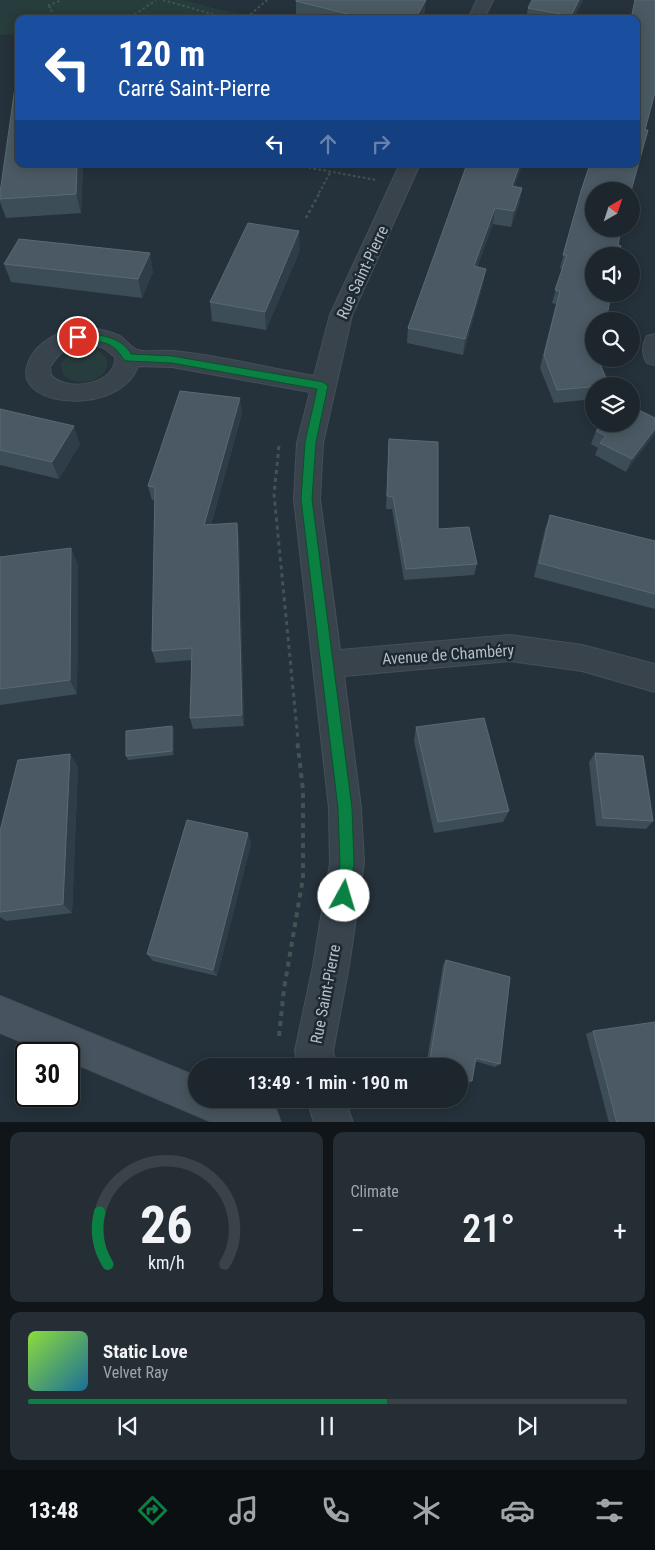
<!DOCTYPE html>
<html lang="en">
<head>
<meta charset="utf-8">
<style>
  :root { --surface:#1c262c; --page:#252e34; --text:#f1f3f6; --muted:#a0a5a9; --line:#3a4348; --accent:#0b8043 }
  body { margin:0; font-family:"Roboto Condensed",sans-serif; background:var(--page); color:var(--text); height:100vh; display:flex; flex-direction:column; font-size:19px; white-space:nowrap }
  * { box-sizing:border-box; margin:0 }
  p { font-size:16px; color:var(--muted) }
  .icon { flex:none; width:28px; height:28px; fill:none; stroke:currentColor; stroke-width:2; stroke-linecap:round; stroke-linejoin:round }
  .map { position:relative; height:1122px; overflow:hidden }
  .details { display:flex; flex-direction:column; gap:10px; padding:10px; background:#0f1518; flex:1 }
  .details>* { flex:none }
  .top-card { position:absolute; left:15px; top:15px; width:625px; height:152px; border-radius:10px; box-shadow:0 2px 12px #0003,0 0 0 1px var(--line); background:#1a4fa0; color:#fff; overflow:hidden }
  .needle { width:32px; rotate:39deg }
  .buttons { position:absolute; left:585px; top:182px; display:grid; gap:10px }
  .buttons a { display:grid; place-items:center; width:55px; height:55px; border-radius:50%; background:var(--surface); box-shadow:0 2px 12px #0003,0 0 0 1px var(--line); font-size:25px }
  .speed { position:absolute; left:15px; top:1042px; display:flex; gap:10px; font-size:25px; font-weight:700; text-align:center }
  .speed>* { display:grid; place-content:center; width:65px; height:65px; border-radius:50%; background:var(--surface); box-shadow:0 2px 12px #0003,0 0 0 1px var(--line); line-height:1 }
  .speed .limit { border:2px solid #111; border-radius:8px; background:#fff; color:#111 }
  .pin { position:absolute; display:grid; place-items:center; width:42px; height:42px; color:#fff; margin:-21px; border:2px solid #fff; border-radius:50%; box-shadow:0 1px 5px #0007 }
  .me { position:absolute; width:55px; margin:-28px; rotate:6deg; stroke-linejoin:round; filter:drop-shadow(0 0 4px #0008) }
  .turn { display:flex; align-items:center; gap:18px; height:105px; padding:0 20px; font-size:22px }
  .turn .icon { width:65px; height:65px; stroke-width:2.5 }
  .turn b { display:block; font-size:35px; line-height:42px }
  .lanes { display:flex; align-items:center; height:48px; padding:0 20px; background:#0003; justify-content:center; gap:25px; direction:ltr }
  .lanes .off { opacity:.35 }
  .big { font-size:38px; font-weight:600; line-height:1.1 }
  .details .widget { flex:1; display:flex; flex-direction:column; justify-content:center; gap:8px; min-width:0; padding:0 18px; border-radius:10px; background:var(--page) }
  .details .dial { align-items:center; gap:0 }
  .dial svg { height:130px; overflow:visible; fill:none; stroke:var(--line); stroke-width:7; stroke-linecap:round; text-anchor:middle }
  .dial text { fill:var(--text); stroke:none }
  .song { display:flex; align-items:center; gap:15px }
  .cover { width:60px; height:60px; border-radius:8px; background:linear-gradient(135deg,hsl(90 70% 55%),hsl(200 70% 35%)) }
  .played { height:5px; border-radius:2px; background:linear-gradient(90deg,var(--accent) 60%,var(--line) 60%) }
  .keys { display:flex; justify-content:space-around; direction:ltr }
  .heat { display:flex; justify-content:space-between; align-items:center; font-size:28px; direction:ltr }
  .details .tiles { flex:1; display:grid; gap:10px; grid-template-columns:1fr 1fr }
  .widget:last-child { grid-column:span 2 }
  .trip { position:absolute; left:188px; top:1058px; width:280px; height:50px; border-radius:25px; background:var(--surface); box-shadow:0 2px 12px #0003,0 0 0 1px var(--line); font-weight:600; line-height:50px; text-align:center }
  .tabs { display:flex; height:80px; justify-content:space-around; align-items:center; background:#0b0f12; color:var(--muted) }
  .tabs .icon { width:35px; height:35px }
  .tabs .current { color:var(--accent) }
  .tabs b { font-size:22px; color:var(--text) }
  .map>svg:first-child { display:block }
</style>
</head>
<body>
<div class="map">
<svg width="655" height="1123" viewBox="0 0 655 1123">
  <rect width="100%" height="100%" fill="#25323b"/>
  <path fill="#273c3c" d="M0,0H183L250,17L248,19H19V34L0,35Z
    M83,349L97,350L106,357C115,380 75,390 63,374L61,364L69,354Z"/>
  <g fill="none" stroke-linecap="round" stroke-linejoin="round">
    <defs>
      <path id="street" d="M477,0H493L484,19H468Z
        M400,164H420L352,315L323,443L320,499L340,650L510,635L582,645L655,664V692L582,671L510,661L344,676L361,808L364,863L349,966L333,1051L336,1066H298L295,1051L313,966L330,863L329,808L294,499L297,443L310,392L172,367L138,366C120,416 16,408 27,367C33,342 66,325 91,328C99,329 113,333 120,336C126,340 132,349 138,350C148,353 161,350 172,351C219,355 267,368 314,376L330,315ZM91,344L104,348L115,357C117,385 66,393 51,375L50,367C60,350 72,344 91,344Z
        M655,334V365L647,363C642,355 642,345 647,336Z
        M307,1099H345L353,1123H314Z"/>
      <path id="secondary" d="M0,996L196,1076V1099H251L276,1109L281,1123H214L69,1061V1054H51L0,1033Z"/>
    </defs>
    <use href="#street" stroke="#454f58" stroke-width="2"/>
    <use href="#secondary" stroke="#454f58" stroke-width="2"/>
    <path stroke="#405553" stroke-width="2" stroke-dasharray="2.5 2.5" stroke-linecap="butt" d="M163,0L229,19
      M54,19L50,17L52,8L47,6L62,0
      M148,19L134,15L156,0
      M254,19L251,14L267,0
      M289,164L376,180
      M319,193L331,171"/>
    <path stroke="#405553" stroke-width="2.5" stroke-dasharray="3 3" stroke-linecap="butt" d="M306,218L320,192"/>
    <path stroke="#405553" stroke-width="3" stroke-dasharray="4 4" stroke-linecap="butt" d="M279,446L274,494L298,740"/>
    <path stroke="#405553" stroke-width="4" stroke-dasharray="5 5" stroke-linecap="butt" d="M279,1036L284,989L303,878V790L297,739"/>
    <use href="#street" fill="#39434c" fill-rule="evenodd"/>
    <use href="#secondary" fill="#47535e" fill-rule="evenodd"/>
  </g>
  <path fill="#3d4d57" d="M532,0H583L573,19H526L528,8Z
    M655,0L594,191V359L609,385V386H594V399L554,403L540,368L556,304L552,303L562,269L560,268L581,191Z
    M296,1L425,11L421,19H316L296,14Z
    M19,164H83L81,213L6,218L0,202V193Z
    M467,164L515,187L522,188L519,204L511,227L493,224L477,267L483,284L463,355L407,343L408,328Z
    M300,250L266,330L212,321L210,302Z
    M4,264L153,272L142,298L11,282Z
    M0,409L80,444L59,479L0,465Z
    M242,413L211,525L239,537L244,726L193,729L190,718L192,660L156,663L152,651L155,500H152L148,486Z
    M655,418L626,472L595,455L598,448L591,444L596,431Z
    M389,439L438,529L477,564L474,575L404,580L392,509H386Z
    M550,515L655,541V609L534,577L545,529Z
    M78,564L77,694L0,705V689Z
    M172,726L174,731V755L128,760L126,756Z
    M416,727L509,811L503,822L434,833L414,741Z
    M595,753L653,821L646,829L596,826L589,762Z
    M70,754L78,767L72,913L6,921L0,917V831Z
    M251,844L217,976L153,961L147,954Z
    M446,960L500,1064L495,1067L475,1061L472,1081L469,1083L459,1081V1066H426L443,965Z
    M593,1031L655,1123H609L586,1034Z"/>
  <path fill="#2e3d47" d="M426,0L425,11L421,19H415Z
    M579,0H583L573,19H570L571,16Z
    M77,164H83L81,213L76,194Z
    M520,164H523L509,202L512,186Z
    M522,188L519,204L511,227L514,211Z
    M495,208L493,224L471,282L474,266Z
    M299,231L300,250L266,330L265,312Z
    M150,253L153,272L142,298L138,279Z
    M486,269L483,284L463,355L465,339Z
    M240,398L242,413L207,539L204,525Z
    M74,426L80,444L59,479L52,462Z
    M655,429V434L626,472L632,459Z
    M237,523L239,537L244,726L242,715Z
    M71,548L78,564L77,694L70,680Z
    M172,726L174,731V755L172,751Z
    M70,754L78,767L72,913L63,904Z
    M248,833L251,844L217,976L213,970Z"/>
  <path fill="#4a5963" stroke="#5a6973" d="M296,0H426L415,19H359L360,17L296,1Z
    M532,0H579L571,16L528,8Z
    M635,0H655V92L645,130H648L631,191H594V229H621L618,245L621,246L619,256H594V294H611L606,321H594V359H598L609,385L557,390L544,355L560,291L555,290L567,255H563L581,191L590,164H636V19H631Z
    M84,18V19H65Z
    M19,59V164H77L76,194L0,199V193Z
    M467,164H520L512,186L522,188L514,211L495,208L474,266L486,269L465,339L408,328Z
    M248,223L299,231L265,312L210,302Z
    M19,239L150,253L138,279L4,264Z
    M180,391L240,398L204,525L237,523L242,715L190,718L192,648L152,651L155,487L148,486Z
    M631,406L655,418V429L632,459L600,443L606,436L596,431L602,424H631Z
    M0,409L74,426L52,462L0,450Z
    M389,439L438,442V529L469,527L477,564L406,569L393,497L387,496Z
    M550,515L655,541V594L539,563Z
    M71,548L70,680L0,689V557Z
    M484,718L509,811L438,822L416,727Z
    M172,726V751L126,756V731Z
    M595,753L643,756L653,821L603,818Z
    M70,754L63,904L0,912V831L18,760Z
    M187,820L248,833L213,970L147,954Z
    M446,960L510,977L500,1064L476,1058L472,1081L459,1078V1066H429Z
    M655,1022V1123H617L593,1031Z"/>
  <path fill="#0b8043" stroke="#07532c" d="M91,333C107,337 123,339 131,354L172,356L323,382L328,386L316,442L312,499L352,808L354,863L349,901L344,903L338,901L336,896L340,863L338,808L301,499L305,442L317,389L172,363L128,361L124,360C108,331 84,347 73,337L78,334Z"/>
  <g text-anchor="middle" stroke-width="5" stroke-linejoin="round" paint-order="stroke">
    <g font-size="16" fill="#b4bec7" stroke="#1e2831">
      <text transform="translate(362 272) rotate(-65)" y="6">Rue Saint-Pierre</text>
      <text transform="translate(448 654) rotate(-4)" y="6">Avenue de Chambéry</text>
      <text transform="translate(325 994) rotate(-79)" y="6">Rue Saint-Pierre</text>
    </g>
  </g>
</svg>
<div class="buttons">
<a><svg class="needle" viewBox="-14 -14 28 28"><path d="M0-13l5 13h-10z" fill="#e53935"/><path d="M0 13l5-13h-10z" fill="#a0a5a9"/></svg></a>
<a><svg class="icon" aria-label="sound" viewBox="0 0 24 24"><path d="M4 9h4l5-4v14l-5-4H4zM17 9q2 3 0 6"/></svg></a>
<a><svg class="icon" aria-label="search" viewBox="0 0 24 24"><circle cx="10" cy="10" r="6"/><path d="M15 15l6 6"/></svg></a>
<a><svg class="icon" aria-label="layers" viewBox="0 0 24 24"><path d="M12 4l9 5-9 5-9-5zM3 14l9 5 9-5"/></svg></a>
</div>
<div class="speed"><div class="limit">30</div></div>
<div class="pin" style="left:78px;top:337px;background:#d93025"><svg class="icon" aria-label="arrive" viewBox="0 0 24 24"><path d="M6 21V4h12l-3 4 3 4H6"/></svg></div>
<svg class="me" style="left:344px;top:896px" viewBox="-20 -20 40 40"><circle r="19" fill="#fff"/><path d="M0-13L10 11 0 6-10 11z" fill="#0b8043"/></svg>
<div class="trip">13:49 · 1 min · 190 m</div>
<div class="top-card">
<div class="turn"><svg class="icon" aria-label="left" viewBox="0 0 24 24"><path d="M17 20v-9H6M10 6l-5 5 5 5"/></svg><div><b>120 m</b>Carré Saint-Pierre</div></div>
<div class="lanes"><svg class="icon" aria-label="left" viewBox="0 0 24 24"><path d="M17 20v-9H6M10 6l-5 5 5 5"/></svg><svg class="icon off" aria-label="ahead" viewBox="0 0 24 24"><path d="M12 20V5M6 11l6-6 6 6"/></svg><svg class="icon off" aria-label="right" viewBox="0 0 24 24"><path d="M7 20v-9h11M14 6l5 5-5 5"/></svg></div>
</div>
</div>
<section class="details">
<div class="tiles">
<div class="widget dial"><svg viewBox="0 0 100 80">
<path d="M14 69A42 42 0 1 1 86 69"/>
<path d="M14 69A42 42 0 0 1 9 37" stroke="#0b8043"/>
<text x="50" y="56" font-size="32" font-weight="700">26</text>
<text x="50" y="72" font-size="11">km/h</text>
</svg></div>
<div class="widget"><p>Climate</p>
<div class="heat"><a>−</a><b class="big">21°</b><a>+</a></div>
</div>
<div class="widget">
<div class="song"><i class="cover"></i><div><b>Static Love</b><p>Velvet Ray</p></div></div>
<div class="played"></div>
<div class="keys"><svg class="icon" aria-label="previous" viewBox="0 0 24 24"><path d="M18 5L8 12l10 7zM5 5v14"/></svg><svg class="icon" aria-label="pause" viewBox="0 0 24 24"><path d="M8 5v14M16 5v14"/></svg><svg class="icon" aria-label="next" viewBox="0 0 24 24"><path d="M6 5l10 7-10 7zM19 5v14"/></svg></div>
</div>
</div>
</section>
<nav class="tabs">
<b>13:48</b>
<svg class="icon current" aria-label="directions" viewBox="0 0 24 24"><path d="M12 3l9 9-9 9-9-9zM9 14v-3h6M13 9l2 2-2 2"/></svg>
<svg class="icon" aria-label="music" viewBox="0 0 24 24"><path d="M9 18V5l10-2v13"/><circle cx="6" cy="18" r="3"/><circle cx="16" cy="16" r="3"/></svg>
<svg class="icon" aria-label="phone" viewBox="0 0 24 24"><path d="M5 4h4l2 5-3 2q2 4 5 5l2-3 5 2v4C11 20 4 13 5 4z"/></svg>
<svg class="icon" aria-label="climate" viewBox="0 0 24 24"><path d="M12 3v18M4 7l16 10M4 17L20 7"/></svg>
<svg class="icon" aria-label="car" viewBox="0 0 24 24"><path d="M5 17H2v-5l4-1 3-4h7l3 4 3 1v5h-3M9 17h6M6 11h13"/><circle cx="7" cy="17" r="2"/><circle cx="17" cy="17" r="2"/></svg>
<svg class="icon" aria-label="filters" viewBox="0 0 24 24"><path d="M4 7h16M4 17h16"/><circle cx="9" cy="7" r="2"/><circle cx="15" cy="17" r="2"/></svg>
</nav>
</body>
</html>
